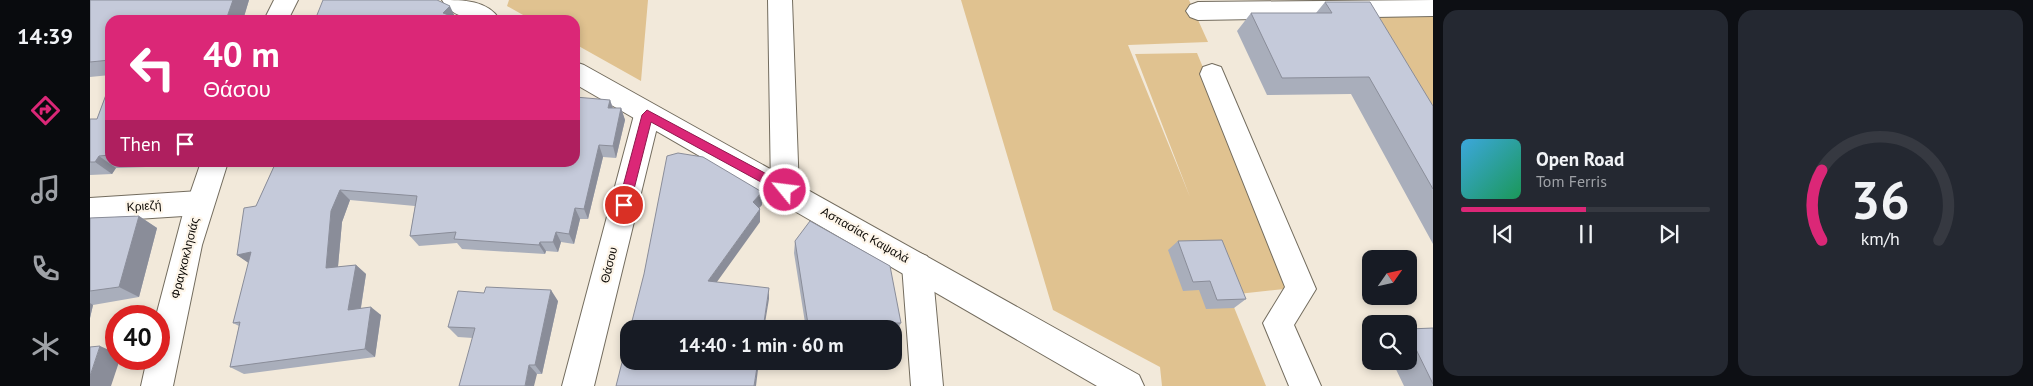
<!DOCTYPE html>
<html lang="en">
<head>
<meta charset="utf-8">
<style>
  :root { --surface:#171b24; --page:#242831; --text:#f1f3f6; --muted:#9ea1a6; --line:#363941; --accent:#db2777 }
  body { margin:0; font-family:"PT Sans",sans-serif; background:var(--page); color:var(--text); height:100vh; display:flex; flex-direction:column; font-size:19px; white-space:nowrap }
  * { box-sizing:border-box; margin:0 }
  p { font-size:16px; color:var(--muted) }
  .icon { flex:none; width:28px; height:28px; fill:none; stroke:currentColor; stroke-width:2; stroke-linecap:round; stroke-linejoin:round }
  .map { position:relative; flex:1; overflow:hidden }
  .sheet { display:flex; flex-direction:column; gap:10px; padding:10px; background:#0d0f14; width:600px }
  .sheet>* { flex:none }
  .top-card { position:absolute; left:15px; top:15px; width:475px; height:152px; border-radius:15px; box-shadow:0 2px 8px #0003; background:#db2777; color:#fff; overflow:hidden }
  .needle { width:32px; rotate:56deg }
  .fabs { position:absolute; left:1272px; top:250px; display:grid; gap:10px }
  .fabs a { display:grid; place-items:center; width:55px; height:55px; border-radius:10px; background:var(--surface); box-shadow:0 2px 8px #0003; font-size:25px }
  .speed { position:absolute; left:15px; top:305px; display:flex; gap:10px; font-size:25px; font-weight:700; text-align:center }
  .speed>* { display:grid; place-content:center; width:65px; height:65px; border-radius:50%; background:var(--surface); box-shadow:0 2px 8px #0003; line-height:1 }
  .speed .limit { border:8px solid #d22; background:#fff; color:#111 }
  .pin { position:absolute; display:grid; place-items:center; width:42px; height:42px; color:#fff; margin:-21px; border:2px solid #fff; border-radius:50%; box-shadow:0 1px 5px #0007 }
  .me { position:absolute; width:55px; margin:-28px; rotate:299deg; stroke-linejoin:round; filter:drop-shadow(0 0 4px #0008) }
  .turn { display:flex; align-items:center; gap:18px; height:105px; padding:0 15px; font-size:22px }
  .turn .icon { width:65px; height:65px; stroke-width:2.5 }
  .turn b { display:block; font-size:35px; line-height:42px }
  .then { display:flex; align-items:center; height:48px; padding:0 15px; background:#0003; gap:10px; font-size:19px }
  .sheet .card { flex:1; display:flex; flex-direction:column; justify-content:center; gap:8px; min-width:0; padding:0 18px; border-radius:15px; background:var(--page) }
  .sheet .dial { align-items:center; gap:0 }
  .dial svg { height:130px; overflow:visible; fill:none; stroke:var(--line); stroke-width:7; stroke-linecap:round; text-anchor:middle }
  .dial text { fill:var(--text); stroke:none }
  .song { display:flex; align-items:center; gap:15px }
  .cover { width:60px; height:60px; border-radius:8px; background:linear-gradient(135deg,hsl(200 70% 55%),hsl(150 70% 35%)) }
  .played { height:5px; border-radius:2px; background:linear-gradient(90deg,var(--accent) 50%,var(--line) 50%) }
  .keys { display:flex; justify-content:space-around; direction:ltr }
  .sheet .tiles { flex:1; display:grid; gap:10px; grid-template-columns:repeat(2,1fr) }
  .trip { position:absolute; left:530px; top:320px; width:282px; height:50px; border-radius:15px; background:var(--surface); box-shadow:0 2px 8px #0003; font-weight:800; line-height:50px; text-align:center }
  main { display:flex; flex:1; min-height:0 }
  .menu { display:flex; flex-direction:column; width:90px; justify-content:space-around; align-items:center; background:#090b0e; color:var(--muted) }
  .menu .icon { width:35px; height:35px }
  .menu .on { color:var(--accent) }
  .menu b { font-size:22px; color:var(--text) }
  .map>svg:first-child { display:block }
</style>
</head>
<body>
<main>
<nav class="menu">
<b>14:39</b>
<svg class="icon on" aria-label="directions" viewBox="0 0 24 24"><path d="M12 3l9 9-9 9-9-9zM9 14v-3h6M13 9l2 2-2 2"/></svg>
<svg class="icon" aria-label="music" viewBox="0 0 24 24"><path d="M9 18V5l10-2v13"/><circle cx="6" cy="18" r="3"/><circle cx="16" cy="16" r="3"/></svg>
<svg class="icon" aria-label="phone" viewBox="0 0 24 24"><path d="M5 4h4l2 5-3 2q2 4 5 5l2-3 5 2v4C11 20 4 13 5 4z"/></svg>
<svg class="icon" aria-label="climate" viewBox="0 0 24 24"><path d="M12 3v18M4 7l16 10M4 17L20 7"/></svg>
</nav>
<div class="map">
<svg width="1343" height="386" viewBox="0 0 1343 386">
  <rect width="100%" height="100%" fill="#f2e9da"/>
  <path fill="#e0c290" d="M419,0H558L551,81L485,44V20H442L417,6Z
    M871,0H1099L1118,42L1038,45L1100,197L1045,54L1107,53L1204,288L1139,295L1176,386H1072L1070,367L963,310Z
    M1268,0H1343V120L1268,1Z"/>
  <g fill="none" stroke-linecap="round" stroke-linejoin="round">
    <defs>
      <path id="street" d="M678,0H702L709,190L705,198L695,202L685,198L681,190Z
        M1343,0V16L1108,20L1100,17L1096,11L1100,5L1108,2Z
        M1122,64L1131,67L1134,74L1226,289L1204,325L1231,386H1199L1173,323L1195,287L1110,74L1113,67Z
        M557,105L566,108L570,115L504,386H472L544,115L548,108Z
        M109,191L119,195L123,203L119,211L109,215L0,222V198Z
        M827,252L837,256L842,265L853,386H821L812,265L817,256Z"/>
      <path id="secondary" d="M184,0H208L198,20H174Z
        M352,0C373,0 398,0 410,20C389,20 364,21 352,0Z
        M485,62L494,65L1049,375L1054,386H1007L485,84Z
        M111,162H138L112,245L83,386H51L57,359H69V316H66L92,217Z"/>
    </defs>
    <use href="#street" stroke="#736c5e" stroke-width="2"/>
    <use href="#secondary" stroke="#736c5e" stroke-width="2"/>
    <use href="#street" fill="#fff" fill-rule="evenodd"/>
    <use href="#secondary" fill="#fff" fill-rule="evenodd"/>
  </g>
  <path fill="#a9aebb" d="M0,0H159L153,20H20V75L0,77Z
    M1235,2L1343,106V244L1261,94L1177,95L1147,31L1161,13H1226Z
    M20,84V162H87L86,166L26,168L22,174L0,175V119H7Z
    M520,100L523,108H531L535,120L526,158L513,157L498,219H490L484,244L471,242L468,252L456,251L455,254L372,249L367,243L329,246L320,236L325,206L260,200L252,222L248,267L266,265L276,274L271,308L291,315L285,357L154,374L140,367L149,326L143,323L159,263L147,255L166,206L186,162H485Z
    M49,216L67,228L49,297L3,305L0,318V218Z
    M705,241L811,323L806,333H804V329H716L704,253Z
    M1088,241L1156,299L1144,308L1116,309L1109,290L1093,291L1078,250Z
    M468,301L452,374H447L383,338L368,337L358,327Z
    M1343,328V386H1314L1302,361H1319V329Z"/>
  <path fill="#8a8d99" d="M143,0H159L153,20H136Z
    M360,6L366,19L353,13Z
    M520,100L524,112L518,108Z
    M531,108L535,120L526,158L523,146Z
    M509,145L513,157L498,219L494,209Z
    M9,156L26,168L22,174L5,162Z
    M250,190L260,200L252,222L247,277L236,268L241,211Z
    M672,192V205L663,215V202Z
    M485,208L490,219L484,244L479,234Z
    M670,209V222L619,293L618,281Z
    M49,216L67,228L49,297L29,287Z
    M466,232L471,242L468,252L463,242Z
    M450,242L456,251L455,254L449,245Z
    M161,252L160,264L147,255Z
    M266,265L276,274L269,319L258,310Z
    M679,288V299L674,329H673Z
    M461,290L468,301L452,374L445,365Z
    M0,303L3,305L0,318Z
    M281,307L291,315L285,357L275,349Z
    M10,346L26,353V359H30L21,386H0V376Z
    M668,361H669L666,386H664Z
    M439,365L447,374L444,386H435Z"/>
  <path fill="#c5cada" stroke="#8a8d99" d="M0,0H143L136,20H20V60L0,62Z
    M233,0H347L360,6L353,13L372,20H225Z
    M1235,2H1280L1343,106V189L1279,77L1192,78L1161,13H1242Z
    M20,84V155L9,156L5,162H0V119H7Z
    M485,97L520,100L518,108H531L523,146L509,145L494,209L485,208L479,234L466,232L463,242H450L449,245L364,239L366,232L320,236L327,196L250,190L241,211L236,268L266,265L258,310L281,307L275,349L140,367L150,322L143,323L161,252L147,255L154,208L166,206L186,162H485Z
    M588,153L613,157L672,192L663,202L670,209L618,281L679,288L673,329H540L554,274L577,156Z
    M49,216L29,287L0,291V218Z
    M720,221L800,266L811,323L718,324L705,241Z
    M1132,240L1156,299L1127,300L1120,281L1103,282L1088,241Z
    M396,287L461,290L445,365H439L435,386H369L385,328L358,327L368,291L394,293Z
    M1343,328V384L1319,335V329Z
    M539,335V361H668L664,386H526Z
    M10,346L0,376V347Z"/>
  <path fill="#db2777" stroke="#8e194d" d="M557,110L699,186V193H691L561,122L540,205L534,210L530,209L528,205L552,115Z"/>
  <g text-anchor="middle" stroke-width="4.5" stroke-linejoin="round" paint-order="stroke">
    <g font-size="12" fill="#0e0b07" stroke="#fef6ea">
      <text transform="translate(54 206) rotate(-4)" y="4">Κριεζή</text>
      <text transform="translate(775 235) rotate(30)" y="4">Ασπασίας Καψαλά</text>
      <text transform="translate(95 258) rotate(-76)" y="4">Φραγκοκλησιάς</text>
      <text transform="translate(519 265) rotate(-76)" y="4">Θάσου</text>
    </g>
  </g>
</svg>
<div class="fabs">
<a><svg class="needle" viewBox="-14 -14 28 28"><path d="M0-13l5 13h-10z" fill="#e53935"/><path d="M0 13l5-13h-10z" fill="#9ea1a6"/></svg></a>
<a><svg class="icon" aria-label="search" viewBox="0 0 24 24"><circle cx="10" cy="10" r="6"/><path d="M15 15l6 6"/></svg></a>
</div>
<div class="speed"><div class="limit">40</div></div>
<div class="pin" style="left:534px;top:205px;background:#d93025"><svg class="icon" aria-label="arrive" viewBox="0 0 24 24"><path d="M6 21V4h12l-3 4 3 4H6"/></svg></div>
<svg class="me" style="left:695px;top:190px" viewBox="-20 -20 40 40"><circle r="17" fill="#db2777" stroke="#fff" stroke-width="3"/><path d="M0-11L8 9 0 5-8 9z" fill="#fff"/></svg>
<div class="trip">14:40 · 1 min · 60 m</div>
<div class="top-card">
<div class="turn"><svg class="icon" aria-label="left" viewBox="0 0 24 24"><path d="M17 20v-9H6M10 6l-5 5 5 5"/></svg><div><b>40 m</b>Θάσου</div></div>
<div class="then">Then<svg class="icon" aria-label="arrive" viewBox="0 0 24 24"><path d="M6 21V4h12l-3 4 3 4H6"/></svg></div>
</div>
</div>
<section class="sheet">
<div class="tiles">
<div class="card">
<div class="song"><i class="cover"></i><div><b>Open Road</b><p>Tom Ferris</p></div></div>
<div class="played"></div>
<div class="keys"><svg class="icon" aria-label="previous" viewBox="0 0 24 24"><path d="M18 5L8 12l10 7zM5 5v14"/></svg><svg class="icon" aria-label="pause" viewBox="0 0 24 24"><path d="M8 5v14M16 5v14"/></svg><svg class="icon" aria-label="next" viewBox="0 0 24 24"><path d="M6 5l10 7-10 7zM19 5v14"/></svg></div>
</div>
<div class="card dial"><svg viewBox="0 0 100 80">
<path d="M14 69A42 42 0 1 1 86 69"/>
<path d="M14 69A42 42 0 0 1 14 26" stroke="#db2777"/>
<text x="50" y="56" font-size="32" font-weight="700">36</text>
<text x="50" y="72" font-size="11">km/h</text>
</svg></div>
</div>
</section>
</main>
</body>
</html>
